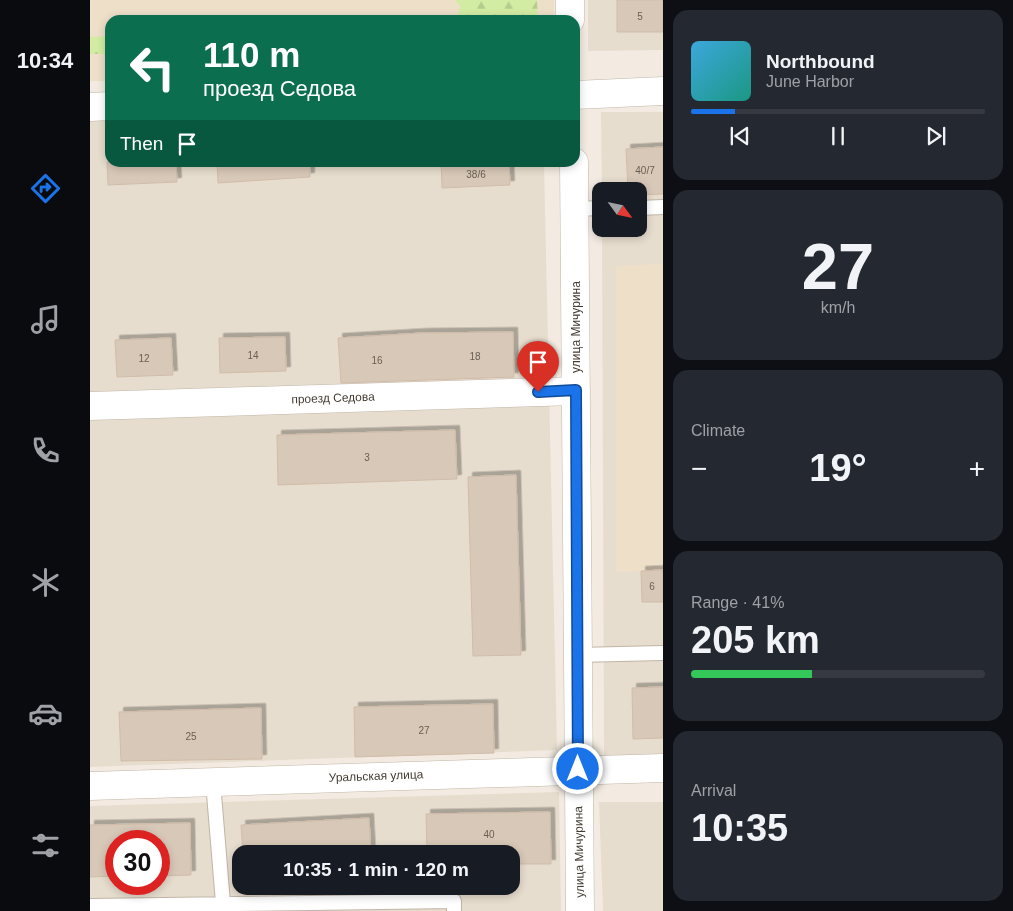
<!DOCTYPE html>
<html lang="en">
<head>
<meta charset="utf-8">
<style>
  :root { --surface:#171b24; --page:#242831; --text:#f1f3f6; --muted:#9ea1a6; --line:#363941; --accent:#1a73e8 }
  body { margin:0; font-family:Arial,sans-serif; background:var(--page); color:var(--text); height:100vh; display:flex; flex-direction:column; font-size:19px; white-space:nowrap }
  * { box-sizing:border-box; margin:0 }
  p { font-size:16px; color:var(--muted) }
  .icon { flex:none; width:28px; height:28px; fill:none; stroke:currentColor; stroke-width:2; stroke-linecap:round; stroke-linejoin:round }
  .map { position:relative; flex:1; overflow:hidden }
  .panel { display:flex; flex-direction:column; gap:10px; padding:10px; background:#0d0f14; width:350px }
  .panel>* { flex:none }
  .guide { position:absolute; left:15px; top:15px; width:475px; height:152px; border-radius:15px; box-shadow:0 2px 8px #0003; background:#0b6e4f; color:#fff; overflow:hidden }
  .needle { width:32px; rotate:123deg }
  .buttons { position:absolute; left:502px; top:182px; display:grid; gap:10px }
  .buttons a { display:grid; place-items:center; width:55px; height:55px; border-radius:10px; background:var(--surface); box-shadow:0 2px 8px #0003; font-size:25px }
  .speed { position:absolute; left:15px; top:830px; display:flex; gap:10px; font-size:25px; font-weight:700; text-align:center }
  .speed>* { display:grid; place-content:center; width:65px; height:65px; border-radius:50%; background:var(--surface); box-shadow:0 2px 8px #0003; line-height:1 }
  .speed .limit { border:8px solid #d22; background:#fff; color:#111 }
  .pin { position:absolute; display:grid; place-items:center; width:42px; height:42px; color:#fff; margin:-51px -21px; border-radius:50% 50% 50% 0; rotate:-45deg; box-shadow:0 0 5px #0007 }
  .pin .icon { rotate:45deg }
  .me { position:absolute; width:55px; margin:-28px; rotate:0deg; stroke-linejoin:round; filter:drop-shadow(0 0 4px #0008) }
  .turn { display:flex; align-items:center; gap:18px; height:105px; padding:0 15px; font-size:22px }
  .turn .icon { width:65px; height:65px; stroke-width:2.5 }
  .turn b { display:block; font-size:35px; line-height:42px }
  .then { display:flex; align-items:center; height:48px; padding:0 15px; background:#0003; gap:10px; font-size:19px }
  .big { font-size:38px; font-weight:800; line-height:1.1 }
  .panel .tile { flex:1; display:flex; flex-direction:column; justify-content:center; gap:8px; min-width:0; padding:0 18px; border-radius:15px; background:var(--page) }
  .panel .dial { align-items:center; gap:0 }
  .dial b { font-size:65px; line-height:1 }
  .song { display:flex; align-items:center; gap:15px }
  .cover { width:60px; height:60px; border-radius:8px; background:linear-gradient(135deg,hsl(200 70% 55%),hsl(170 70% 35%)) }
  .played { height:5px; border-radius:2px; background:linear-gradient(90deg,var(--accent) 15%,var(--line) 15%) }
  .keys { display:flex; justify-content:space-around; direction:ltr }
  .heat { display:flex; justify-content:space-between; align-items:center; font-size:28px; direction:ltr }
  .charge { height:8px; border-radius:4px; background:linear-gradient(90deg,#34c759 41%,var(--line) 0) }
  .trip { position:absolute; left:142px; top:845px; width:288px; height:50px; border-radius:15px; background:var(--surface); box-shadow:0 2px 8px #0003; font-weight:800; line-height:50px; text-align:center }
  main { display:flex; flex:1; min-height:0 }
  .tabs { display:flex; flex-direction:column; width:90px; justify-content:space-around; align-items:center; background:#090b0e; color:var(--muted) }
  .tabs .icon { width:35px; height:35px }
  .tabs .selected { color:var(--accent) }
  .tabs b { font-size:22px; color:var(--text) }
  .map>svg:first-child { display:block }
</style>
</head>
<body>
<main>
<nav class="tabs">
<b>10:34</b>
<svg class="icon selected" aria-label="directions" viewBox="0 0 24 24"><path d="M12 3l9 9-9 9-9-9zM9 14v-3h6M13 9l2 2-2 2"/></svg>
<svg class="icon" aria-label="music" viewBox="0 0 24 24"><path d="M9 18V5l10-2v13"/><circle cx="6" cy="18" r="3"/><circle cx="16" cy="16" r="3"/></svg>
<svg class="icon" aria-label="phone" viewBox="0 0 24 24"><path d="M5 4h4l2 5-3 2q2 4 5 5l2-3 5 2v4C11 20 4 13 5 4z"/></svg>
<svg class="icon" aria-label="climate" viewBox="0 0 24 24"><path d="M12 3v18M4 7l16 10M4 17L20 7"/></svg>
<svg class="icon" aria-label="car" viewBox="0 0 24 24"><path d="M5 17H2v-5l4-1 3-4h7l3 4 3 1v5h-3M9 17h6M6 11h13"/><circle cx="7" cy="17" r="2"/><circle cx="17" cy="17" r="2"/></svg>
<svg class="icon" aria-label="filters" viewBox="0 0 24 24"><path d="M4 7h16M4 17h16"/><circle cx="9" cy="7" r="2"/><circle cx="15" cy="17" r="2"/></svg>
</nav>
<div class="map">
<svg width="573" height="911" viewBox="0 0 573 911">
  <defs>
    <pattern id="forest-firs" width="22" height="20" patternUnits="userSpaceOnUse" patternTransform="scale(1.25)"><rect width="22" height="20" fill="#d3eca4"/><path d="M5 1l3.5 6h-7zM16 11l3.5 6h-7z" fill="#b6cb8e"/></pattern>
    <filter id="shadow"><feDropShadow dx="4.5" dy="-4.5" stdDeviation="0" flood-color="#0004"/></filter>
  </defs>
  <rect width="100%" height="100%" fill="#f3ebe1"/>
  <path fill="#e7ddce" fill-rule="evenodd" d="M498,0H573V50L498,51Z
    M511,112H573V755L514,756L512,229H549V191H512Z
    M0,121H20V162L454,163L467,750L0,767Z
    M469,792L471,911H0V806ZM26,841H69V884H26ZM151,854H421V886H151Z
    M509,802H573V911H513Z"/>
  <path fill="#eedfc9" d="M0,0H464V20H20V81H0Z
    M573,264V570L526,572V266Z"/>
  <path fill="url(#forest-firs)" d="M365,0H447L448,20H349L368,17L370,6Z
    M20,36V54H0V37Z"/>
  <path fill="#d8c8b8" stroke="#d1bca8" filter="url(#shadow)" d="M527,0H573V32H527Z
    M573,147V194L549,195V191H538L536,149Z
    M17,162H86L87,182L18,185Z
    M127,162H220V177L128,183Z
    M351,162H419L420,185L352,188Z
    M423,332L424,377L251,383L248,338L332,333Z
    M195,337L196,371L130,373L129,338Z
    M81,338L83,375L27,377L25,340Z
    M365,430L367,479L188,485L187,435Z
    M426,475L431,655L383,656L378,477Z
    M573,570V602H552L551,571Z
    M573,687V738L543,739L542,688Z
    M403,704L404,753L265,757L264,707Z
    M171,708L172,759L31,761L29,712Z
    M460,812L461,864H421V854H337L336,814Z
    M279,818L281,854H153L151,825Z
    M100,823L101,875L69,876V841H26V876L0,877V825Z"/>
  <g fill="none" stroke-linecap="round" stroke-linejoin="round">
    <defs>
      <path id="service" d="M549,208L573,207
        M486,209L511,208
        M487,655L573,653
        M123,782L133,903L137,910
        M0,906L364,901V911"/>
      <path id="minor" d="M480,0V20
        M485,95L573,91
        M0,107L20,106
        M484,162L490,911
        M0,406L486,391
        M0,786L573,768"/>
    </defs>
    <use href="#service" stroke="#c1b5a6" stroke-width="16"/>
    <use href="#minor" stroke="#c1b5a6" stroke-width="29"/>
    <use href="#service" stroke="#fff" stroke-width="14"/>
    <use href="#minor" stroke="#fff" stroke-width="28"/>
  </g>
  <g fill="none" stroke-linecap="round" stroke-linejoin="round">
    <defs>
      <path id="route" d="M448,392L486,390L488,769"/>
    </defs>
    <use href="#route" stroke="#114b97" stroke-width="12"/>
    <use href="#route" stroke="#1a73e8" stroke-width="9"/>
  </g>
  <g text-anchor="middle" stroke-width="4" stroke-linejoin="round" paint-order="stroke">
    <g font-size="10" fill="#695e53">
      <text x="550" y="20">5</text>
      <text x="555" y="174">40/7</text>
      <text x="386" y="178">38/6</text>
      <text x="163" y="359">14</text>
      <text x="385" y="360">18</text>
      <text x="54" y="362">12</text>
      <text x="287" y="364">16</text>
      <text x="277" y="461">3</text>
      <text x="562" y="590">6</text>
      <text x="334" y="734">27</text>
      <text x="101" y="740">25</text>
      <text x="399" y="838">40</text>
    </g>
    <g font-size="12" fill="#443b31" stroke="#fff">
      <text transform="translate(486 327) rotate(-90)" y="4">улица Мичурина</text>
      <text transform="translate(243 398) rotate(-2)" y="4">проезд Седова</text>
      <text transform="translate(286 776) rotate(-2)" y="4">Уральская улица</text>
      <text transform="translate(489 852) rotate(-91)" y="4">улица Мичурина</text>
    </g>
  </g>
</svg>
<div class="buttons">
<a><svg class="needle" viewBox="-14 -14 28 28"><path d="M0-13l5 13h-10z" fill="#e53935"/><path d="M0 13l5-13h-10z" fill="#9ea1a6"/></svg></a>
</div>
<div class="speed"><div class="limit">30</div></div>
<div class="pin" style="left:448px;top:392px;background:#d93025"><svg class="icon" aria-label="arrive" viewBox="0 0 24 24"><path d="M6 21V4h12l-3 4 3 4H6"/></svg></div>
<svg class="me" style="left:488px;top:769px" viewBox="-20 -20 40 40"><circle r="17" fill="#1a73e8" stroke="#fff" stroke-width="3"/><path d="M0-11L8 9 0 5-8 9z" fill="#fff"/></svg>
<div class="trip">10:35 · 1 min · 120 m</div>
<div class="guide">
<div class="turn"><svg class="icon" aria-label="left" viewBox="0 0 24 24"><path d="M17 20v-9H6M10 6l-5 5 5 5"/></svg><div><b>110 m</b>проезд Седова</div></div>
<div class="then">Then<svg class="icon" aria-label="arrive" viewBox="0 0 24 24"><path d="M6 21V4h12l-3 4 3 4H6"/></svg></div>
</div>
</div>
<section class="panel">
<div class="tile">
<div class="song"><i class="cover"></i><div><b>Northbound</b><p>June Harbor</p></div></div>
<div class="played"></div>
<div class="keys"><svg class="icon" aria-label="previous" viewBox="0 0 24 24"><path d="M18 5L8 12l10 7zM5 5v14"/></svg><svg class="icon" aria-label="pause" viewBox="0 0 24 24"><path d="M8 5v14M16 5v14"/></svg><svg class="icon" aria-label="next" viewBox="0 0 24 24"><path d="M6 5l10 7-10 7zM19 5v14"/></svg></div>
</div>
<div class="tile dial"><b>27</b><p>km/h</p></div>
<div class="tile"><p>Climate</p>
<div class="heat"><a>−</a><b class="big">19°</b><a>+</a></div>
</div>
<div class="tile"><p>Range · 41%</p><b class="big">205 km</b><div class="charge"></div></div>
<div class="tile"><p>Arrival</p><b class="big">10:35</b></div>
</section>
</main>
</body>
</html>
